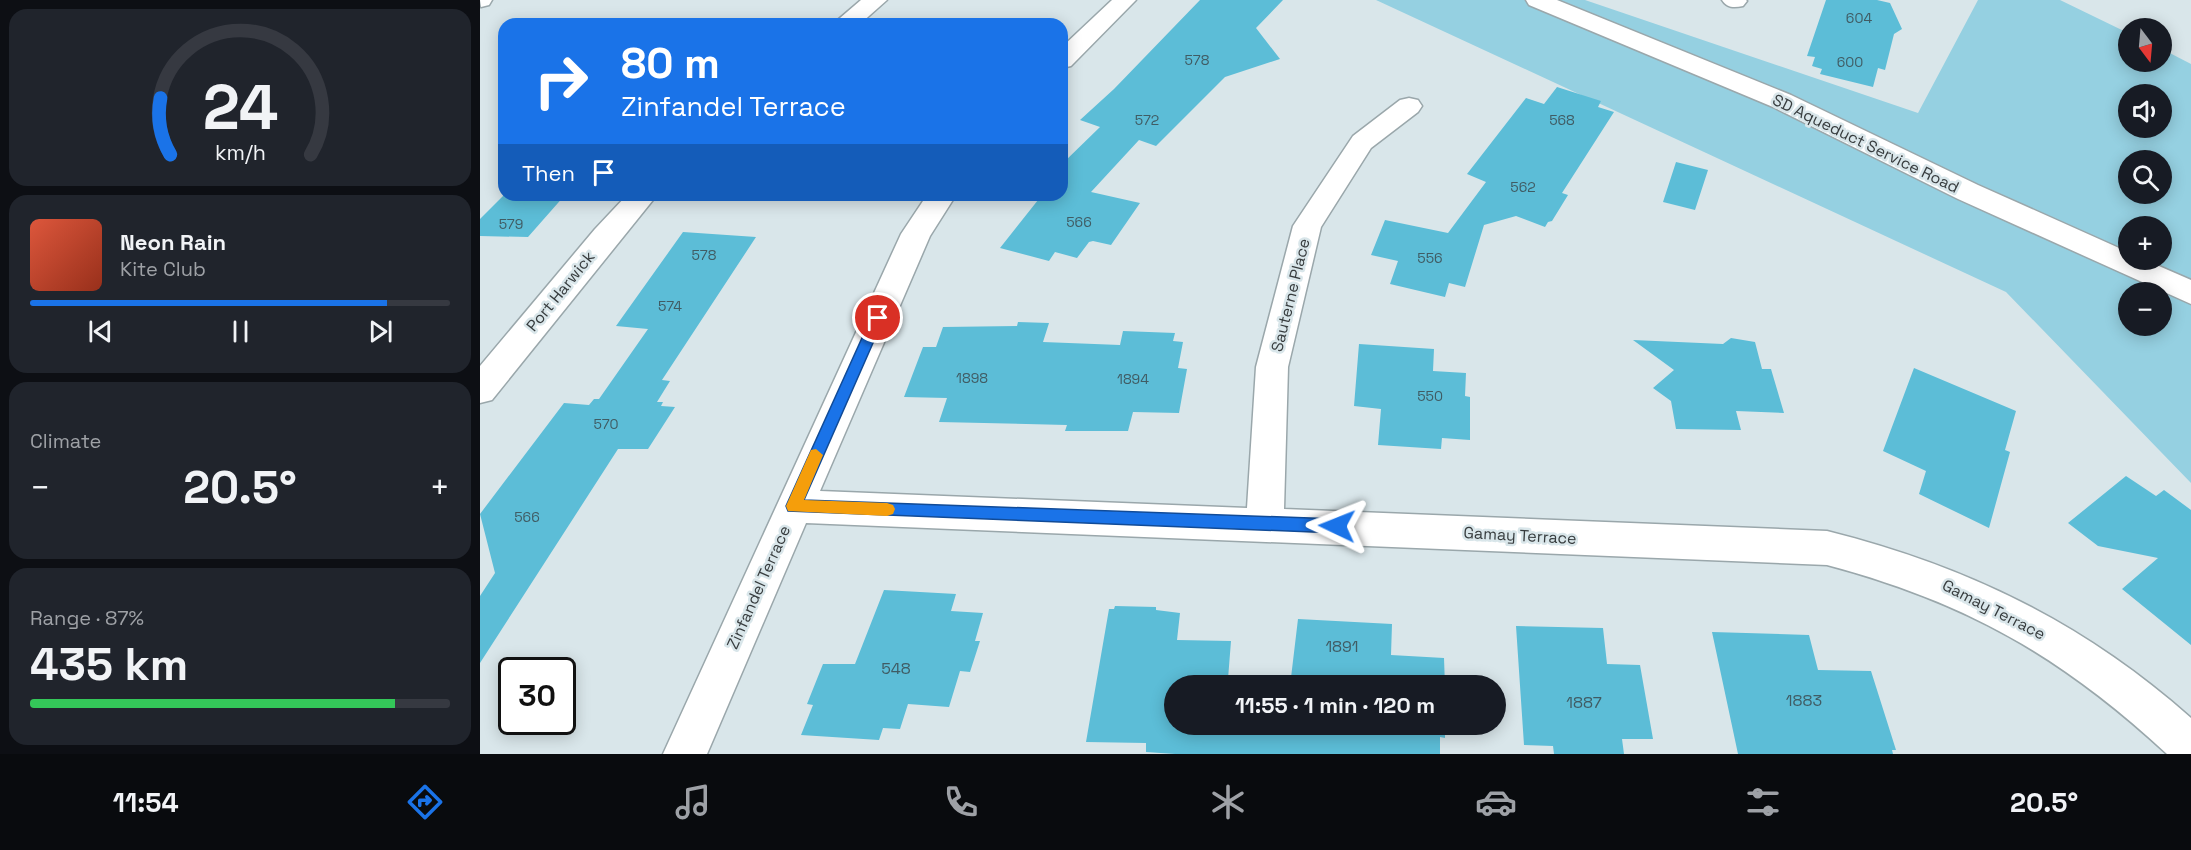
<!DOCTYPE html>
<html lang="en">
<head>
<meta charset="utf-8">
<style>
  :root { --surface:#171b24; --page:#20242c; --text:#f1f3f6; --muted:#9ea1a6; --line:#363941; --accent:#1a73e8 }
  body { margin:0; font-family:"Space Grotesk",sans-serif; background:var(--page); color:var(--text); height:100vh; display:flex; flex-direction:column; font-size:22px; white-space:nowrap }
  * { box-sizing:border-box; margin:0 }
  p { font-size:20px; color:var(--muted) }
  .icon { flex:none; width:33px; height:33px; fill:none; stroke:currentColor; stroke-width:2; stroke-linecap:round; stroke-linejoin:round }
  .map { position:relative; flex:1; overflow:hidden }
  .details { display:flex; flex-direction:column; gap:9px; padding:9px; background:#0d0f14; width:480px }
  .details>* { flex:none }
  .hud { position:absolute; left:18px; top:18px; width:570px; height:183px; border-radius:18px; box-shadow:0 3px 15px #0003; background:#1a73e8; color:#fff; overflow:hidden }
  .needle { width:39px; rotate:164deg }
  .controls { position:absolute; left:1638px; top:18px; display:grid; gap:12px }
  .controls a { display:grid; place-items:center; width:54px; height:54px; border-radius:50%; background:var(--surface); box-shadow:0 3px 15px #0003; font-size:30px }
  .speed { position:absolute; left:18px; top:657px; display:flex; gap:12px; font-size:30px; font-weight:700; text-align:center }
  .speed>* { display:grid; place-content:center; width:78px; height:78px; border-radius:50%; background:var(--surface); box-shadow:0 3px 15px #0003; line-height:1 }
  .speed .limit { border:3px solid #111; border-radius:9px; background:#fff; color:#111 }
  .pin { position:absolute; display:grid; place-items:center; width:51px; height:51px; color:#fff; margin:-26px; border:3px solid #fff; border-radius:50%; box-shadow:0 2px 6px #0007 }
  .me { position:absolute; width:66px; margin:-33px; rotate:272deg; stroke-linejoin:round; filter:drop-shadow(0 0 4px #0008) }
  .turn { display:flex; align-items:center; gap:21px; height:126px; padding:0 24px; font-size:27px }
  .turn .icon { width:78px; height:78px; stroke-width:2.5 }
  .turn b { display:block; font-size:42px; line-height:51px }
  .then { display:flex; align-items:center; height:57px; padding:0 24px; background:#0003; gap:12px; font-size:22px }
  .big { font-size:45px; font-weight:800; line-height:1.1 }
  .details .tile { flex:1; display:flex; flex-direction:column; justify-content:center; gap:9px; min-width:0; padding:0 21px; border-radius:18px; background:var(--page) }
  .details .dial { align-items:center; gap:0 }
  .dial svg { height:156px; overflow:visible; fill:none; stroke:var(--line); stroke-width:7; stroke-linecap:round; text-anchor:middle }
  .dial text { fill:var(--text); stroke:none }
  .song { display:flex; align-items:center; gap:18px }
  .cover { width:72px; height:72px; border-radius:9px; background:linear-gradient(135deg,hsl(10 70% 55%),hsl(10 70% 35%)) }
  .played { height:6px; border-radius:3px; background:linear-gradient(90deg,var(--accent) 85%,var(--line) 85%) }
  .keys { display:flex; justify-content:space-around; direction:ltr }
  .heat { display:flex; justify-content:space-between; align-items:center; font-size:33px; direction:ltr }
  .charge { height:9px; border-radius:4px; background:linear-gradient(90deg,#34c759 87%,var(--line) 0) }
  .trip { position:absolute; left:684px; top:675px; width:342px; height:60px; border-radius:30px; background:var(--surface); box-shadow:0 3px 15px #0003; font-weight:800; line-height:60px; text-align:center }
  .dock { display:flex; height:96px; justify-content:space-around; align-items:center; background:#090b0e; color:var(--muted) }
  .dock .icon { width:42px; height:42px }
  .dock .current { color:var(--accent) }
  .dock b { font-size:27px; color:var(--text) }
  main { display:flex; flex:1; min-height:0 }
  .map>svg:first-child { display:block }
</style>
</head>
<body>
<main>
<section class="details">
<div class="tile dial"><svg viewBox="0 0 100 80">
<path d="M14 69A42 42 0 1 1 86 69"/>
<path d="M14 69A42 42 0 0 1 9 40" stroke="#1a73e8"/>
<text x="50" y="56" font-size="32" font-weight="700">24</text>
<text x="50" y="72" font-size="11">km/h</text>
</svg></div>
<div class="tile">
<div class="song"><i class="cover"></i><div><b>Neon Rain</b><p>Kite Club</p></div></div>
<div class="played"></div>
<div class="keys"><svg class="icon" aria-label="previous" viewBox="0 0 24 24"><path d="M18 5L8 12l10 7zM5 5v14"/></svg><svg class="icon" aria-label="pause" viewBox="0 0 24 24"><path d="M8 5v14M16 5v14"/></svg><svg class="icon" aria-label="next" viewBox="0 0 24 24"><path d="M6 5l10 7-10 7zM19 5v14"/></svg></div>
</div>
<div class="tile"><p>Climate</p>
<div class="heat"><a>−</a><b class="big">20.5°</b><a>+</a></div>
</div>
<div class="tile"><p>Range · 87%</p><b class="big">435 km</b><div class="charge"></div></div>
</section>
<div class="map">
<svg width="1711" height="754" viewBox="0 0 1711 754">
  <rect width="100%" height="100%" fill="#d9e6ea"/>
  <path fill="#95d0e1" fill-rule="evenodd" d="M896,0H1105L1438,113L1498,0H1580L1648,33V62H1682V49L1711,64V483L1526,292ZM1648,94H1682V128H1648ZM1648,160H1682V194H1648ZM1648,226H1682V260H1648ZM1648,292H1682V326H1648Z"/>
  <path fill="#5cbdd7" d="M720,0H803L776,28L800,59L745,77L676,146L659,140L611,192L660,203L631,245L613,241L609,242L597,258L575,252L569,261L520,248L562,195H582V164L620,127L600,120L634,89Z
    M1346,0H1397L1410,3L1422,29L1414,34L1405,70L1398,68L1393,87L1340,74L1342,69L1332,66L1335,57L1327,56Z
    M1077,87L1121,101L1118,107L1134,112L1082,193L1088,195L1072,221L1068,222L1065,227L1036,216L1004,225L985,287L969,283L965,297L910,284L918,261L891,255L905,220L968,233L1006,182L987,174L1046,98L1064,104Z
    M1196,162L1228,170L1215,210L1183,202Z
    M24,195H85L48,237L0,236V219Z
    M203,232L276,237L182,380L190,381L177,402H183L181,406L195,407L168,449H138L0,663V596L15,573L0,514L84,403L109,405L114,399H119L168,329L136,326Z
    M538,322L569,323L563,342L640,345L643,331L695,333L693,341L703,342L698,368L707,369L699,413L653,412L648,431H585L587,425L459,422L467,398L424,397L443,347H456L463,327L537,326Z
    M1251,338L1275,342L1282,369H1291L1304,413L1256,411L1261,430L1196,429L1191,401L1173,388L1194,370L1153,340L1243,344Z
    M879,344L954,349L953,371L986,373L985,396L990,397V440L962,438L961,449L898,445L901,409L874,406Z
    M1434,368L1536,411L1525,450L1530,452L1509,528L1439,494L1446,471L1403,451Z
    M1646,476L1676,496L1684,490L1711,510V645L1642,589L1678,558L1618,546L1588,523Z
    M404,590L476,594L471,611L503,613L495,641H500L490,672L480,671L469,707L428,704L420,729L403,728L399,740L321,735L333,705L327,704L343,664H375Z
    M635,606L676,607V610L700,613L697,640L751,641L748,679L750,686H694V724H965V738L960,737V754H695L666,752V743L606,742L629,609H634Z
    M818,619L912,624L911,655L964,658L965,686H810Z
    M1036,626L1123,628L1127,664L1160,665L1173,739H1142L1144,754H1074L1073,746L1044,745Z
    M1232,632L1329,635L1338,670L1391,671L1416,750H1412L1413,754H1258Z"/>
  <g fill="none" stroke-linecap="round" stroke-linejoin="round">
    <defs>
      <path id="minor" d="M0,0H12L9,5L1,7Z
        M381,0H407L380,24H353Z
        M632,0H656L591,66L582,68V47Z
        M1046,0H1077L1311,95L1498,185L1648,252V260H1665L1711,280V304L1478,199L1293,107L1049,5Z
        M1242,0H1266L1267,1L1263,6C1254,8 1247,8 1242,0Z
        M929,98L938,100L942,106L938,112L891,148L841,227L808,367L804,509L1347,531C1486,566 1603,622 1711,718V754H1687C1581,656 1486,602 1347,565L326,523L227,754H183L421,234L447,195H476L450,236L340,491L767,508L776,367L813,226L873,136L920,100Z
        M147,195H177L12,400L0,403V366L115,229Z"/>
    </defs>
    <use href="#minor" stroke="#9aa7ab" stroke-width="3"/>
    <use href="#minor" fill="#fff" fill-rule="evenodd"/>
  </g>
  <path fill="#1a73e8" stroke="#114b97" stroke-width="1.5" d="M398,313L404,318L324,500L857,519L863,521L865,526L863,531L857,533L308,511L306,506L391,318Z"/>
  <path fill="#f59e0b" d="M336,449L343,455L324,500L407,503L413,505L415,509L413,514L407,516L308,511L306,506L331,450Z"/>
  <g text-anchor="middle" stroke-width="5" stroke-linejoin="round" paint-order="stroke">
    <g font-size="14" fill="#405c64">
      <text x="1379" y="23">604</text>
      <text x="717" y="65">578</text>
      <text x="1370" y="67">600</text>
      <text x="667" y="125">572</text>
      <text x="1082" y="125">568</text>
      <text x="1043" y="192">562</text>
      <text x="599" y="227">566</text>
      <text x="31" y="229">579</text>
      <text x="224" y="260">578</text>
      <text x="950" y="263">556</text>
      <text x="190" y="311">574</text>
      <text x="492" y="383">1898</text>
      <text x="653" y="384">1894</text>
      <text x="950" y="401">550</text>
      <text x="126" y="429">570</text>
      <text x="47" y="522">566</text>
    </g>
    <g font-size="16" fill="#373c3e" stroke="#d9e6ea">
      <text transform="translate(1386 143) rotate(26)" y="6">SD Aqueduct Service Road</text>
      <text transform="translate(80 291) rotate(-51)" y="6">Port Harwick</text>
      <text transform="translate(810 295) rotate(-76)" y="6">Sauterne Place</text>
      <text transform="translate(1040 535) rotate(3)" y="6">Gamay Terrace</text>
      <text transform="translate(278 587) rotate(-66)" y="6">Zinfandel Terrace</text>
      <text transform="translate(1514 609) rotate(27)" y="6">Gamay Terrace</text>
    </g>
    <g font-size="16" fill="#405c64">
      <text x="862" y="652">1891</text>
      <text x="416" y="674">548</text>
      <text x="1324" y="706">1883</text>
      <text x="1104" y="708">1887</text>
    </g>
  </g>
</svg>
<div class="controls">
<a><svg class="needle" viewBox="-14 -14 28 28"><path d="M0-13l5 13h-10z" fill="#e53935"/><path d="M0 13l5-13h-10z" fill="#9ea1a6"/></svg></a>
<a><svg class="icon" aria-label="sound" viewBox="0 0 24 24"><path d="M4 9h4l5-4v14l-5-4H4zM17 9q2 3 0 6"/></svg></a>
<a><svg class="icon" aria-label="search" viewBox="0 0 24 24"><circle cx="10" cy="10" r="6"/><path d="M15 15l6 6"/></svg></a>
<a>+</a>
<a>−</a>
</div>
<div class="speed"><div class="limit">30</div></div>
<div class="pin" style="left:398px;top:318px;background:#d93025"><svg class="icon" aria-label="arrive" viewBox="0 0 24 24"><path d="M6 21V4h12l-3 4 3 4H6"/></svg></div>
<svg class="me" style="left:857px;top:526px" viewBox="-20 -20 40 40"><path d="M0-17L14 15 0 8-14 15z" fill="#1a73e8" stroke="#fff" stroke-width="4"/></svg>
<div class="trip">11:55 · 1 min · 120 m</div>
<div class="hud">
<div class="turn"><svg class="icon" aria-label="right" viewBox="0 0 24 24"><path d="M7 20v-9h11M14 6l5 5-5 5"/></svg><div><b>80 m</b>Zinfandel Terrace</div></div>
<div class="then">Then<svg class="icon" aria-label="arrive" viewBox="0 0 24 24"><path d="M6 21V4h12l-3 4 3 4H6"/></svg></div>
</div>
</div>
</main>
<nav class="dock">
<b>11:54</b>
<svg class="icon current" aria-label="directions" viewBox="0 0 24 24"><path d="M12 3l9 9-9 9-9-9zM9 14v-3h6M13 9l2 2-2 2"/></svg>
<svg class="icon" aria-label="music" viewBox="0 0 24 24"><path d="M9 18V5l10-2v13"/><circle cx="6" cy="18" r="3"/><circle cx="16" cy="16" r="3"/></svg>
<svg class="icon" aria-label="phone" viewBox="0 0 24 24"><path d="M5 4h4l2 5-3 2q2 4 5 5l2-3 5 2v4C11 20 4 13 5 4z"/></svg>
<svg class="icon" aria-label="climate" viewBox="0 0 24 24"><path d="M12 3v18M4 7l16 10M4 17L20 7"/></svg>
<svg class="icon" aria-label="car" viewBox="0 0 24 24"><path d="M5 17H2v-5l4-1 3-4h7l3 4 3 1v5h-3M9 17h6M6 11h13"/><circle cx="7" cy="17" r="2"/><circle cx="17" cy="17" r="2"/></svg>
<svg class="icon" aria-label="filters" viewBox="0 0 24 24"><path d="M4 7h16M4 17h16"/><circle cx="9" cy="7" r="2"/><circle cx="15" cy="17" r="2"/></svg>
<b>20.5°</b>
</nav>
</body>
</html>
